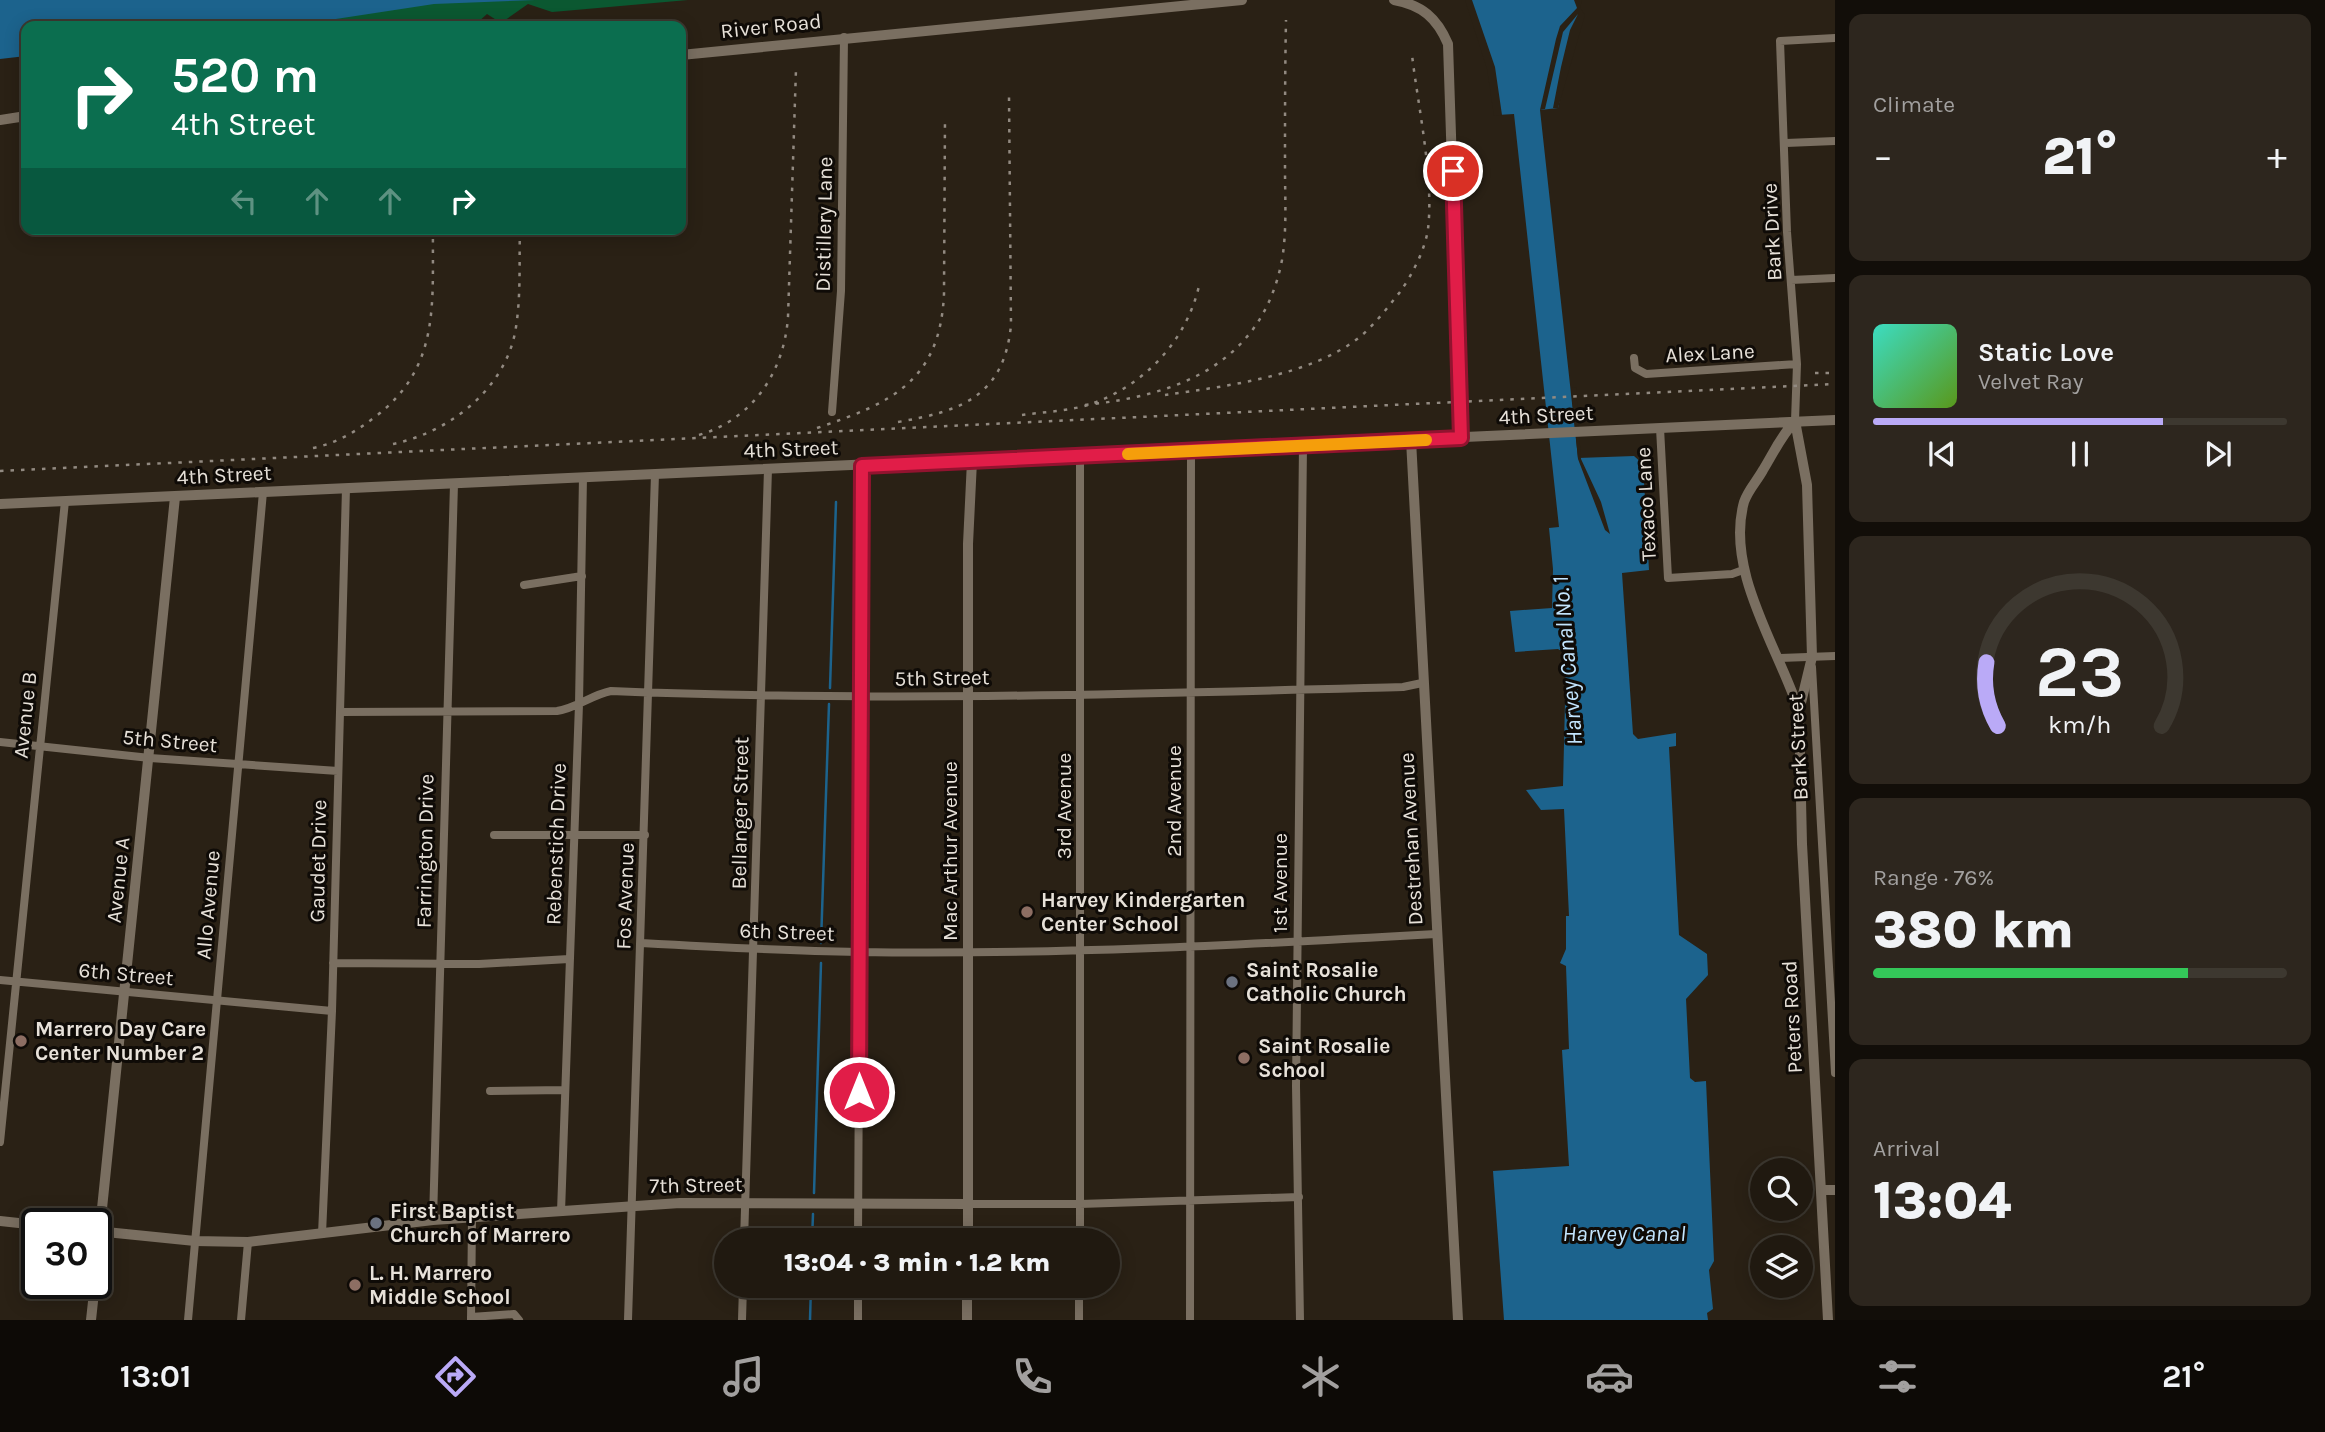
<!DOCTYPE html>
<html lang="en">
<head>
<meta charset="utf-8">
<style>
  :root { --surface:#201910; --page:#2d261e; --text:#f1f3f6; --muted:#a2a09f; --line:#3d3830; --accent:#baaaf7 }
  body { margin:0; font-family:Karla,sans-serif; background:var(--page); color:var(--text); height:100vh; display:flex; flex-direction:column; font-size:26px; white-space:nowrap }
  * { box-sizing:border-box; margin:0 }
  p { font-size:23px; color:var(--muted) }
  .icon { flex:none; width:38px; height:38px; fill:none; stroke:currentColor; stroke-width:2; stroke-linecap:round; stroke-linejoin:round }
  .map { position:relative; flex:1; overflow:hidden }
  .drawer { display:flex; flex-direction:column; gap:14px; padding:14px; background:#120e09; width:490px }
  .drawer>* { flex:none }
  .hud { position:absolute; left:21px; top:21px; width:665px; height:214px; border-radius:14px; box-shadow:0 4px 18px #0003,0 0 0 2px var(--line); background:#0b6e4f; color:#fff; overflow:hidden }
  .buttons { position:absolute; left:1750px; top:1158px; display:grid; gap:14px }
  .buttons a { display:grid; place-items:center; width:63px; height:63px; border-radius:50%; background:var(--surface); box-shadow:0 4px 18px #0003,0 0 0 2px var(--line); font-size:35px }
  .speed { position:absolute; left:21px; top:1208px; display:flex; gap:14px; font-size:35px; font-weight:700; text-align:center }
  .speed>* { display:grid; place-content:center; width:91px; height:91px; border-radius:50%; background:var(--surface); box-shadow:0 4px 18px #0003,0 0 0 2px var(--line); line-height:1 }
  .speed .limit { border:4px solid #111; border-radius:10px; background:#fff; color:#111 }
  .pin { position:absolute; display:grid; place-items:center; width:60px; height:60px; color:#fff; margin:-30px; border:4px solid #fff; border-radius:50%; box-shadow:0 2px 7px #0007 }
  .me { position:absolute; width:77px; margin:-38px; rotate:0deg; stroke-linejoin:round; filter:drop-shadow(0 0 5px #0008) }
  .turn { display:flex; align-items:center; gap:24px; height:147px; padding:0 35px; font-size:32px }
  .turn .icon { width:91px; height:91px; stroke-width:2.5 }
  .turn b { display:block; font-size:49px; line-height:60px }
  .lanes { display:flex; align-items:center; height:66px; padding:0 35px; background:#0003; justify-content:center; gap:35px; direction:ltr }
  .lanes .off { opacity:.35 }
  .big { font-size:52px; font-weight:800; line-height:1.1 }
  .drawer .card { flex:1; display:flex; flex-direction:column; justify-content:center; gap:10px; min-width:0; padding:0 24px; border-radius:14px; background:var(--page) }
  .drawer .dial { align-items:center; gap:0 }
  .dial svg { height:182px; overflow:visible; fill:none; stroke:var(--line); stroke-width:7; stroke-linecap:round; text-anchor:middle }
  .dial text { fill:var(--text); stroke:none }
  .song { display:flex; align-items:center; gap:21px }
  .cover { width:84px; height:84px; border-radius:10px; background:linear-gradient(135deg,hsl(170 70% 55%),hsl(90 70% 35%)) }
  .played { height:7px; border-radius:4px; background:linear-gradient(90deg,var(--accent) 70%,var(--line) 70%) }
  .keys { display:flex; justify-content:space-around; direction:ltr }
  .heat { display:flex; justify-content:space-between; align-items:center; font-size:38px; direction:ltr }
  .charge { height:10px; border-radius:5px; background:linear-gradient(90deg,#34c759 76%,var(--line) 0) }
  .trip { position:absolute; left:714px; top:1228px; width:406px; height:70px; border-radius:35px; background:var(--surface); box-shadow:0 4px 18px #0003,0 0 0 2px var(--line); font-weight:800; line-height:70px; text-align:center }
  .dock { display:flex; height:112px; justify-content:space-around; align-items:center; background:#0d0a06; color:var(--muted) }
  .dock .icon { width:49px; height:49px }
  .dock .on { color:var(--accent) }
  .dock b { font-size:32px; color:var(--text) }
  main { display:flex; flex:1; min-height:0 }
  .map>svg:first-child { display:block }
</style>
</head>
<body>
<main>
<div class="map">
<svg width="1835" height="1320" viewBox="0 0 1835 1320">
  <rect width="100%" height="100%" fill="#2a2115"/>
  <path fill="#0b5831" d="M370,0H688L564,11L552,12L528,4L501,23L487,14L477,23L452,26H274Z"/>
  <path fill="#1c638d" d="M0,0H535L434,4L290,26H26V56L0,59Z
    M1467,0H1578L1582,17L1575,32L1558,108L1540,110L1578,458L1634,456L1643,464L1649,570L1622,573L1633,734L1638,739L1676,733V746L1669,747L1679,935L1707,954L1708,975L1686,999L1690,1078L1695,1082L1706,1081L1714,1261L1709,1270L1713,1309L1707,1313L1708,1320H1504L1493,1171L1569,1166L1562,1050L1569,1049L1566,966L1560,963L1566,949V916H1569L1564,809L1541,810L1526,790L1563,786L1566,661L1563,652L1558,649L1515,652L1510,611L1552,608L1553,569L1549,528L1559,527L1514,114L1497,115L1490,68Z"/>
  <path fill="#2a2115" d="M1465,0H1472L1495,67L1502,115L1494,116L1487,69Z
    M1574,0H1582L1580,8L1585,15L1558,108H1553L1561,67L1570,30L1578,14L1563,32L1545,109L1540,110L1556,39L1560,26L1577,8Z
    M1576,387L1581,459L1601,502L1610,534L1605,530L1578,459L1571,388Z"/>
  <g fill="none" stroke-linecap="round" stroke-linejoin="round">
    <path stroke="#1c638d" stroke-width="2.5" d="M830,688L836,502
      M821,943L829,704
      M814,1193L821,963
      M812,1241L813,1214
      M810,1320L811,1286"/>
    <path stroke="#7a6f61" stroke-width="8" d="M1786,143L1835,141
      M1791,280L1835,278
      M1634,358L1635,368L1646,374L1797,364
      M832,412L841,291L844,37
      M1795,421L1797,364L1787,232L1780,41L1835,38
      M1660,428L1668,578L1732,574L1743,570
      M524,585L582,576
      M1780,658L1835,656
      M1812,667L1835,1073
      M340,712L557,711C577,708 591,695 611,691C874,702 1139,694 1403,687L1422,683
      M0,742L150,758L338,771
      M494,835H645
      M641,943C713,947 785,951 858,952C1051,955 1243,945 1436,934
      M333,963L479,964L569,959
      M0,980L332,1011
      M490,1091L565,1090
      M0,1142L65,501
      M968,1204H1080L1299,1197
      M561,1212L579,704L583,477
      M433,1220L454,484
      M322,1234L332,1011L346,488
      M744,1241L768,469
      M858,1241L862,466
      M1080,1241V456
      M471,1317L514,1314L519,1320
      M188,1320L263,492
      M241,1320L248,1242
      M471,1320L472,1217
      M628,1320L655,474
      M742,1320L743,1286
      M858,1320V1286
      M1079,1320V1286
      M1190,1320L1191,451
      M1300,1320L1296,1086L1303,445"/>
    <path stroke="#7a6f61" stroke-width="10" d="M1821,1190H1835
      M0,1221L37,1225
      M96,1231L195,1241L248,1242L433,1220L680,1203L968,1204
      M968,1241V544L972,461
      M96,1267L175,497
      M91,1320L95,1283
      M967,1320V1286"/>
    <path stroke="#7a6f61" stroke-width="10" d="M1394,0C1422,5 1437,18 1448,44L1461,438
      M681,55L1242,0
      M0,120L26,116
      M1411,440L1458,1320
      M0,504L1835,420
      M1799,711C1778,647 1725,571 1744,502C1748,490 1757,481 1763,470C1774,452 1781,436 1795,421L1807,485L1812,657L1799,711L1802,844L1828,1320"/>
    <path stroke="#928a81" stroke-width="2.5" stroke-dasharray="3.5 7" stroke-linecap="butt" d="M1815,373H1835
      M1165,395C1226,386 1312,376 1361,336C1376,323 1388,307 1400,292C1412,275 1425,250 1428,229C1434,179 1418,106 1412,55
      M1085,405C1180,395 1262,363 1282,260C1287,230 1285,199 1285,169C1285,119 1285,70 1286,20
      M1022,415C1044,412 1070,411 1091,404C1145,385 1186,341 1199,286
      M898,422C962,411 1004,396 1011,325L1009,95
      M817,428C891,403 940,382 944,294L945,118
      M699,435C753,419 784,372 788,317L796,69
      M393,444C450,432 507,388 516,327C521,295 519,261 520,229
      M313,448C337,443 355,432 375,417C441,367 432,303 433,229
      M0,471L1835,384"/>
  </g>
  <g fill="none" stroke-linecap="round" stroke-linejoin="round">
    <defs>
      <path id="route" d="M859,1092L862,466L1461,438L1453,171"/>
    </defs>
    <use href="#route" stroke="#92132f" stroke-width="18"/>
    <use href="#route" stroke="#e11d48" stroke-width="12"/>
    <path stroke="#f59e0b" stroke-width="12" d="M1128,454L1426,440"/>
  </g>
  <g fill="#8d6e63" stroke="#0f0b07" stroke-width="2.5">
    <circle cx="1027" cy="912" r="7"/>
    <circle cx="21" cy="1041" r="7"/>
    <circle cx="1244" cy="1058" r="7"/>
    <circle cx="355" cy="1285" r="7"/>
  </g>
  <g fill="#6b7280" stroke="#0f0b07" stroke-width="2.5">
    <circle cx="1232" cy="982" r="7"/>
    <circle cx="376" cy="1223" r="7"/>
  </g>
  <g text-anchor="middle" stroke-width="6" stroke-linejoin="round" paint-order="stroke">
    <g font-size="21" fill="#e7e1d9" stroke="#0f0b07">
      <text transform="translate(771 26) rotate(-6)" y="7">River Road</text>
      <text transform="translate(824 224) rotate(-89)" y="7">Distillery Lane</text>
      <text transform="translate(1772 232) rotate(-93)" y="7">Bark Drive</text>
      <text transform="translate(1710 353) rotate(-3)" y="7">Alex Lane</text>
      <text transform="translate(1546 415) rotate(-3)" y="7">4th Street</text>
      <text transform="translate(791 449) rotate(-2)" y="7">4th Street</text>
      <text transform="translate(224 475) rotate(-3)" y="7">4th Street</text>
      <text transform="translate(1646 504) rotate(-93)" y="7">Texaco Lane</text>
      <text transform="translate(942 678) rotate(-1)" y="7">5th Street</text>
      <text transform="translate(25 715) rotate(-84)" y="7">Avenue B</text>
      <text transform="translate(170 741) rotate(5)" y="7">5th Street</text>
      <text transform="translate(1798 747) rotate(-93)" y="7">Bark Street</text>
      <text transform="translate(1174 801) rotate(-90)" y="7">2nd Avenue</text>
      <text transform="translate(1064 806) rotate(-90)" y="7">3rd Avenue</text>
      <text transform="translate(740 813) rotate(-89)" y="7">Bellanger Street</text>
      <text transform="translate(1411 839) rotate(-93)" y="7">Destrehan Avenue</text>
      <text transform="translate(556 844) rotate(-88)" y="7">Rebenstich Drive</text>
      <text transform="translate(425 851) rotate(-89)" y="7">Farrington Drive</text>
      <text transform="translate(950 851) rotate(-90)" y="7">Mac Arthur Avenue</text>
      <text transform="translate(318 861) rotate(-89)" y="7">Gaudet Drive</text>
      <text transform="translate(118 880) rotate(-84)" y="7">Avenue A</text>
      <text transform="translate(1280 883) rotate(-90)" y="7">1st Avenue</text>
      <text transform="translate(625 896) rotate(-88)" y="7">Fos Avenue</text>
      <text transform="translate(208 905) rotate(-85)" y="7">Allo Avenue</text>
      <text transform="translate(787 932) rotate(2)" y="7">6th Street</text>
      <text transform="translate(126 974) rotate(5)" y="7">6th Street</text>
      <text transform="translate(1792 1017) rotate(-93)" y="7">Peters Road</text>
      <text transform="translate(696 1185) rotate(-1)" y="7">7th Street</text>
    </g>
    <g font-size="21" font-weight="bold" fill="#e7e1d9" stroke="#0f0b07" text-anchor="start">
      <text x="1041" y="907">Harvey Kindergarten<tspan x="1041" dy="24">Center School</tspan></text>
      <text x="1246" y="977">Saint Rosalie<tspan x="1246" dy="24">Catholic Church</tspan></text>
      <text x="35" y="1036">Marrero Day Care<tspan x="35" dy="24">Center Number 2</tspan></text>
      <text x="1258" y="1053">Saint Rosalie<tspan x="1258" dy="24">School</tspan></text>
      <text x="390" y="1218">First Baptist<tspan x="390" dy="24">Church of Marrero</tspan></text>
      <text x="369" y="1280">L. H. Marrero<tspan x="369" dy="24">Middle School</tspan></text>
    </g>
    <g font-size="23" font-style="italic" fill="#c3e5fe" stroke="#0f0b07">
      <text transform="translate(1567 661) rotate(-95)" y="8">Harvey Canal No. 1</text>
      <text x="1624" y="1241">Harvey Canal</text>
    </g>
  </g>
</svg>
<div class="buttons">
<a><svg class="icon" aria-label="search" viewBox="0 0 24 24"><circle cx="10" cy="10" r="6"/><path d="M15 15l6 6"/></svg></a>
<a><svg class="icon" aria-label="layers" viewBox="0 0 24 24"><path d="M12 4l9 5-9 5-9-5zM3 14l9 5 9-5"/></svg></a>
</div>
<div class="speed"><div class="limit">30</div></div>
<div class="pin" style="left:1453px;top:171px;background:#d93025"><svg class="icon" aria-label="arrive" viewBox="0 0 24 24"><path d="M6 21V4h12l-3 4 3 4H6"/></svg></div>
<svg class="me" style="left:859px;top:1092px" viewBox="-20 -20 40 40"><circle r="17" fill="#e11d48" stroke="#fff" stroke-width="3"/><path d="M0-11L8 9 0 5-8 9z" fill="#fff"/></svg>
<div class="trip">13:04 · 3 min · 1.2 km</div>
<div class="hud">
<div class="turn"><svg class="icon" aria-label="right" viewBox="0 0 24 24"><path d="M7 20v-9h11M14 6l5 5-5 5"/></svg><div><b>520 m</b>4th Street</div></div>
<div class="lanes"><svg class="icon off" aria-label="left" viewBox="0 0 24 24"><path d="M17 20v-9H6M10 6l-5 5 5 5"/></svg><svg class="icon off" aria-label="ahead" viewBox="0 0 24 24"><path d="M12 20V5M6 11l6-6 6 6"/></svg><svg class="icon off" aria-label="ahead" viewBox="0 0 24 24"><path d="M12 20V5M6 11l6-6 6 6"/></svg><svg class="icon" aria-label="right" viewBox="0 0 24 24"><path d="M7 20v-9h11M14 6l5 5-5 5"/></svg></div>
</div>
</div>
<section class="drawer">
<div class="card"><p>Climate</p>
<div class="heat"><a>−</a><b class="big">21°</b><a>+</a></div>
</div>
<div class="card">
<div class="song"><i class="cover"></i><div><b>Static Love</b><p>Velvet Ray</p></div></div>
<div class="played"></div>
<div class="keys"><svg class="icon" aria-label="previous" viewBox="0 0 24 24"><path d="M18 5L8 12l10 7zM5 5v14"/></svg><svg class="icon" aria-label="pause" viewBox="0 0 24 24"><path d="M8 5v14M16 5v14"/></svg><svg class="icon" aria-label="next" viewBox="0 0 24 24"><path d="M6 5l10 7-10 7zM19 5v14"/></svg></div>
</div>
<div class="card dial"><svg viewBox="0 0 100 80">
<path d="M14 69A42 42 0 1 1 86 69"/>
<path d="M14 69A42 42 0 0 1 9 41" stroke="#baaaf7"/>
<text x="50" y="56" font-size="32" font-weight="700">23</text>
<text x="50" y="72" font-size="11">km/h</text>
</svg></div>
<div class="card"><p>Range · 76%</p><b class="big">380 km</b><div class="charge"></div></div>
<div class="card"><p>Arrival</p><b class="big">13:04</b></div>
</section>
</main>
<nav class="dock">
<b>13:01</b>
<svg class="icon on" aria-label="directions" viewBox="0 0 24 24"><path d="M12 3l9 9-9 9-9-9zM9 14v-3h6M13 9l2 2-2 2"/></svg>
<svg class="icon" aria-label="music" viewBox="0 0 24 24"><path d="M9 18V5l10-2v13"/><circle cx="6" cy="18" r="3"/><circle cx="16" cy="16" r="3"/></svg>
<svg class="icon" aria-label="phone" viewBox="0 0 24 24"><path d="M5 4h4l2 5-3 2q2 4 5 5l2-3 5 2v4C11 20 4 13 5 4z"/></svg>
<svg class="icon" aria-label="climate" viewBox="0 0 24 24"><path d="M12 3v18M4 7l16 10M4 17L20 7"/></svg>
<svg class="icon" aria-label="car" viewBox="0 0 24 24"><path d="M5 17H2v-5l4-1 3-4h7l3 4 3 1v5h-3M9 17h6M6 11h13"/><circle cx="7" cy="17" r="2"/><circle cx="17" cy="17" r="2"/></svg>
<svg class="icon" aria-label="filters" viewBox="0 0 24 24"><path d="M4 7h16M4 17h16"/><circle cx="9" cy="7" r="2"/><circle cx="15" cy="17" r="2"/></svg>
<b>21°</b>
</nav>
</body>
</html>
